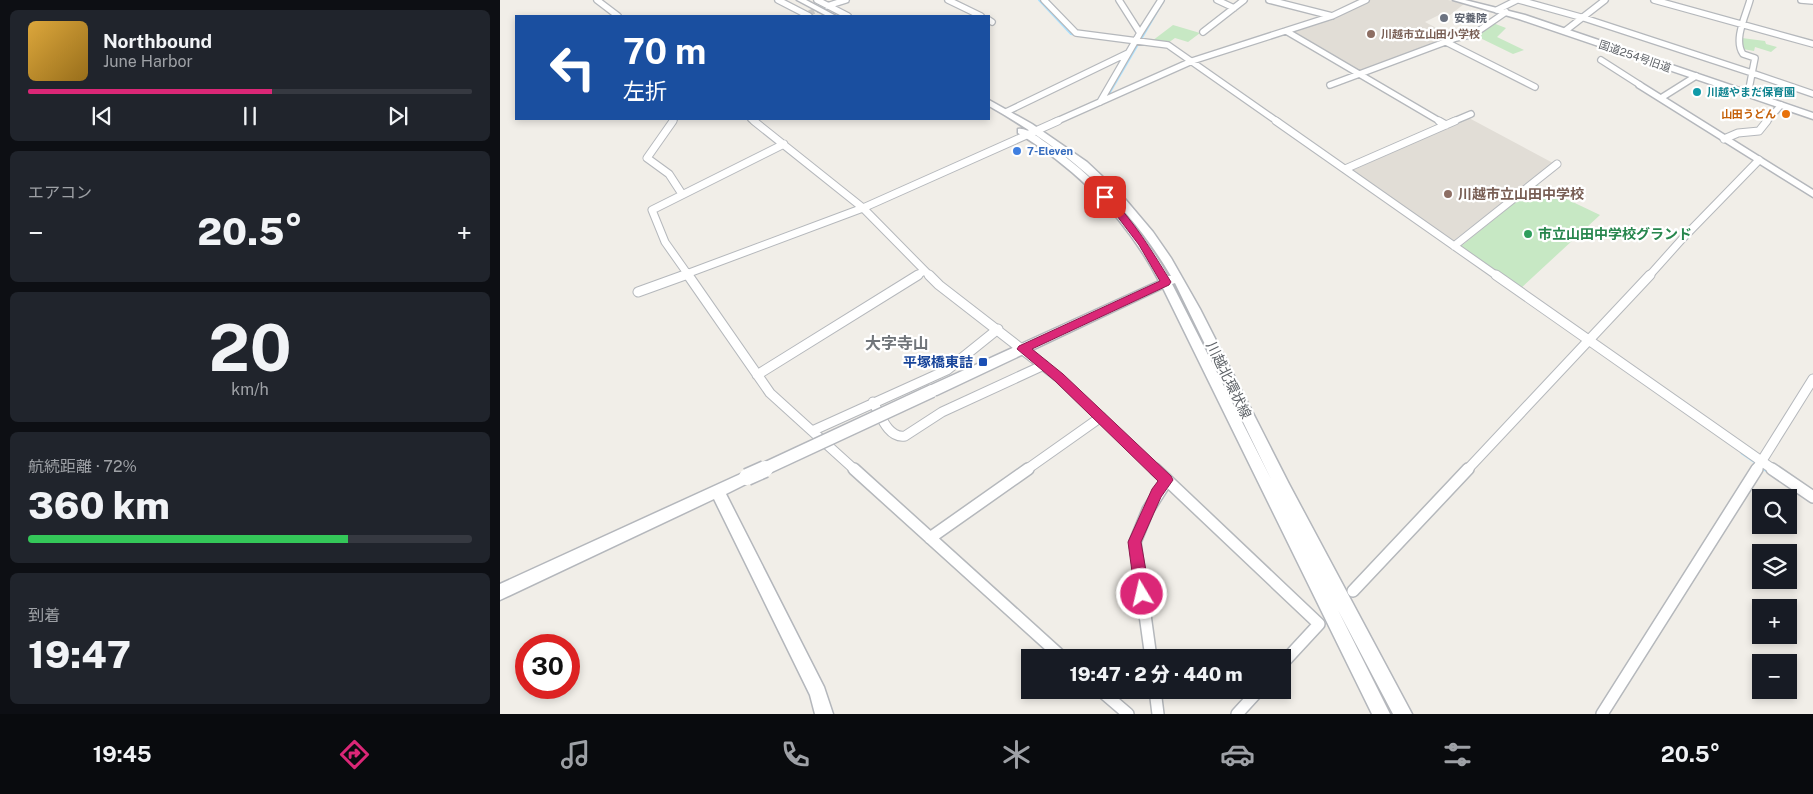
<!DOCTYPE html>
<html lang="ja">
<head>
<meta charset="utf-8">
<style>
  :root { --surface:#171b24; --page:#20242c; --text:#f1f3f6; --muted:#9ea1a6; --line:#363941; --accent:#db2777 }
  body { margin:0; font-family:"Public Sans","Noto Sans JP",sans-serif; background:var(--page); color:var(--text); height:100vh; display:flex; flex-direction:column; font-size:19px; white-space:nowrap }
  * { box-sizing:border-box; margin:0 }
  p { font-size:16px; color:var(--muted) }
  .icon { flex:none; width:28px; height:28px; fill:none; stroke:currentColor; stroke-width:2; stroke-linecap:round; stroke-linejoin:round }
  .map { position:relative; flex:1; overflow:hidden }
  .details { display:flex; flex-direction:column; gap:10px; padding:10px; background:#0d0f14; width:500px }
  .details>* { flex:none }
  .top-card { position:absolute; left:15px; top:15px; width:475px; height:105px; border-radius:0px; box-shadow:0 2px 8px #0003; background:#1a4fa0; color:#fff; overflow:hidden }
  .controls { position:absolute; left:1252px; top:489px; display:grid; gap:10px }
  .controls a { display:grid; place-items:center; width:45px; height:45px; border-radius:0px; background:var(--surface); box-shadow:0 2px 8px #0003; font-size:25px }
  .speed { position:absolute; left:15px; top:634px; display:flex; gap:10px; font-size:25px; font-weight:700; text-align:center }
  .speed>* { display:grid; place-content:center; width:65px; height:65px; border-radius:50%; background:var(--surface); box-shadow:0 2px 8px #0003; line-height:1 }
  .speed .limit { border:8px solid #d22; background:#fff; color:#111 }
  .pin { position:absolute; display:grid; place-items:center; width:42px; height:42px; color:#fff; margin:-21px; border-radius:10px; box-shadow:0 2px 8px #0006 }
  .me { position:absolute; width:55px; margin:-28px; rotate:351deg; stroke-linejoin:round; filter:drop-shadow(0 0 4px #0008) }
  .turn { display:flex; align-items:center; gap:18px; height:105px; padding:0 25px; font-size:22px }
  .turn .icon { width:65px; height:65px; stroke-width:2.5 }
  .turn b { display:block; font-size:35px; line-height:42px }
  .big { font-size:38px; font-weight:800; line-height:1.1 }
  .details .tile { flex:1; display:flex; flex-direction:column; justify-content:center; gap:8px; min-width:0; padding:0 18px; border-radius:8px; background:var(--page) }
  .details .dial { align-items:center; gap:0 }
  .dial b { font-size:65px; line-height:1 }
  .song { display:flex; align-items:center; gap:15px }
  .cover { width:60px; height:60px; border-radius:8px; background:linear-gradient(135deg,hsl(40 70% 55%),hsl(40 70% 35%)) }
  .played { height:5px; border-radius:2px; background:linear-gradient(90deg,var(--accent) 55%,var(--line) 55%) }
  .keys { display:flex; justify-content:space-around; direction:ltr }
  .heat { display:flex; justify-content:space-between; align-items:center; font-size:28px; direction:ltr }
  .charge { height:8px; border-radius:4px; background:linear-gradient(90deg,#34c759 72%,var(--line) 0) }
  .trip { position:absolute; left:521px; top:649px; width:270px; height:50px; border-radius:0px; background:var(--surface); box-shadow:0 2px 8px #0003; font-weight:800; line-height:50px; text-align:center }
  .dock { display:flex; height:80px; justify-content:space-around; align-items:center; background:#090b0e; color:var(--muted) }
  .dock .icon { width:35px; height:35px }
  .dock .selected { color:var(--accent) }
  .dock b { font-size:22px; color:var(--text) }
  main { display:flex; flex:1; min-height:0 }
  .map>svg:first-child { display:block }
</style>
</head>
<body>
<main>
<section class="details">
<div class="tile">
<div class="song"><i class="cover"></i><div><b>Northbound</b><p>June Harbor</p></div></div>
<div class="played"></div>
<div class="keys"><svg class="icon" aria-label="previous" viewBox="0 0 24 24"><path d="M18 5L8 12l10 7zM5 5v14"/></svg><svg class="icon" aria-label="pause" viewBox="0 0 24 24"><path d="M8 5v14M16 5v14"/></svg><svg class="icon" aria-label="next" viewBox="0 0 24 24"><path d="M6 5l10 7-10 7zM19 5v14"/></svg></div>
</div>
<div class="tile"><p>エアコン</p>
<div class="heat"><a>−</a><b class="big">20.5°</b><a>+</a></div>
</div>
<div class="tile dial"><b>20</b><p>km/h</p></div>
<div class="tile"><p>航続距離 · 72%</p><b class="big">360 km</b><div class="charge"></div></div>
<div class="tile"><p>到着</p><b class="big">19:47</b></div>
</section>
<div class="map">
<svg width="1313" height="714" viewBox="0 0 1313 714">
  <rect width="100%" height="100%" fill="#f1eee8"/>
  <path fill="#e1ddd6" d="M869,0H948L964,4L950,15L943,13L925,22L954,37L861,71H858L791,31L846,12Z
    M969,118L1053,163L953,241L851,171Z"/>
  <path fill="#c7e8c4" d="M993,23L1006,28L997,37L1024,50L1013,54L976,36Z
    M673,25L700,33L688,42L675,38L668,43L652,41Z
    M1242,38L1265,41L1266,44L1277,47L1271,52L1255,47L1254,51L1243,49Z
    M1037,185L1100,215L1021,288L960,247Z"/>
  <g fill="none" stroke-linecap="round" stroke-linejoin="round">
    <path stroke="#a9e0ff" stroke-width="2" d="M539,0L571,34L576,35
      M609,94L664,0"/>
    <path stroke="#a9e0ff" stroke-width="3" d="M1242,453L1267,470"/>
    <path stroke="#a9e0ff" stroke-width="4" d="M1265,469L1270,472"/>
    <path stroke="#cccbc8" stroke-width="5.5" stroke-dasharray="5.5 2.5" stroke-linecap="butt" d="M309,13L326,7"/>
    <defs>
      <path id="street-far3" d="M97,0L118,16
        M278,0L309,16
        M317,0L348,16
        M448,0L481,16
        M544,0L576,33L668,45L778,122
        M717,0L734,8
        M769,0L832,16
        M1019,0L1084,18L1252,73L1248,94
        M1154,0L1313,44
        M1250,0C1246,15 1233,40 1243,54L1255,58L1252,73L1313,94
        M1301,0L1313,1
        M327,6L346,0
        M997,10L1017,0
        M489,20L492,22
        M786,31L941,122
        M1065,31L1105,0
        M703,32L744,0
        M640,33L661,0
        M946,42L1035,87
        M1101,60L1140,85
        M830,85L956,38L974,34L1006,12
        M1161,98L1196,76
        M600,102L640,33L619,0
        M506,112L628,53
        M251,119L255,122
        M172,122L174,119
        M555,122L692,61L832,16L866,0
        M952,122L971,114
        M1266,122L1281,105"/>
      <path id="street-far2" d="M173,121L147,158L169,174L182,194
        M254,121L363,208L430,276
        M776,121L997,276
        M939,121L946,125
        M1224,139L1238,133L1259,131L1267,121
        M845,169L955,121
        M954,246L1057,164
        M181,276L363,208L558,121
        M189,276L165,242L152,210L284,144
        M416,276L424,271
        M1149,276L1183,238L1259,160"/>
      <path id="street-far1" d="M188,275L270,393L355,470
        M429,275L439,285L559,378L656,470
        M996,275L1274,470
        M138,292L185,275
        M257,375L418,275
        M373,402C380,414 388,439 405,436L442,412L544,365
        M312,431L447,370L498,329
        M526,470L601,417
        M967,470L1150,275
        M1256,470L1313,379"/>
      <path id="street" d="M354,469L563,658
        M1272,469L1313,497
        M667,480L819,624L782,664
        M430,538L528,469
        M853,591L968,469
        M651,658L635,542L648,510L667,480L655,469
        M600,690L628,714
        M655,690L658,714
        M737,714L759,690
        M1102,714L1257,469"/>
      <path id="secondary" d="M297,0H306L336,16H327Z
        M953,0H965L1025,15L1313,113V119L1019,19Z
        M1140,82L1313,190V197L1137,87L1136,85Z
        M489,100L532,124L587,162L620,193L653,232L671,258L700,309L789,484L912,714H893L838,610L890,714H872L663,288L437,395H427L425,391L427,387L659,281C626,218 578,170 518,133V129C527,127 540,139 548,144C598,179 638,223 668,276H671C625,198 566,150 489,106ZM675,283L771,479L672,284Z
        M247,471L252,473L254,477L252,481L226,494L324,687L333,714H315L310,695L214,499L0,600V584Z"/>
    </defs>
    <use href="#street-far3" stroke="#b5b8bc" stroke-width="8"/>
    <use href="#street-far2" stroke="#b5b8bc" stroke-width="9"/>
    <use href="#street-far1" stroke="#b5b8bc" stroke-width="11"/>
    <use href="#street" stroke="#b5b8bc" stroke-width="14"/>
    <use href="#secondary" stroke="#b4b7bc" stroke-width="3"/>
    <use href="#street-far3" stroke="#fff" stroke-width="5.5"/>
    <use href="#street-far2" stroke="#fff" stroke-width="7"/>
    <use href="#street-far1" stroke="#fff" stroke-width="9"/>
    <use href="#street" stroke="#fff" stroke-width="11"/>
    <use href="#secondary" fill="#fff" fill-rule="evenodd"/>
    <defs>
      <path id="secondary-bridge-far1" d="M262,470L432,391"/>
      <path id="secondary-bridge" d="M247,477L265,469"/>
    </defs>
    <use href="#secondary-bridge-far1" stroke="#b4b7bc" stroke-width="15" stroke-linecap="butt"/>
    <use href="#secondary-bridge" stroke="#b4b7bc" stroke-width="19" stroke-linecap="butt"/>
    <use href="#secondary-bridge-far1" stroke="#fff" stroke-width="12"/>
    <use href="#secondary-bridge" stroke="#fff" stroke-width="16"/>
  </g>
  <path fill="#db2777" stroke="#8e194d" d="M605,194L608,195C634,221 652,251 671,282L669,285L532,349L563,374L671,476L673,480L661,497L641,542L650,594L647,599L642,602L637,599L635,594L628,542L652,489L658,481L555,381L517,349L519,346L660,281L639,245L617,216L600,197Z"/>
  <circle fill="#6b7280" stroke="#fff" stroke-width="2" cx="944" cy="18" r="5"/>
  <g fill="#8d6e63" stroke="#fff" stroke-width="2">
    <circle cx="871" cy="34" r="5"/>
    <circle cx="948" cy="194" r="5"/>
  </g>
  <circle fill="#0f9aa8" stroke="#fff" stroke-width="2" cx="1197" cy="92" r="5"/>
  <circle fill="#e8710a" stroke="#fff" stroke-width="2" cx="1286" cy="114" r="5"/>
  <circle fill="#3f7fe0" stroke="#fff" stroke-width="2" cx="517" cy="151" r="5"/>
  <circle fill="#2e9e5b" stroke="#fff" stroke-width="2" cx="1028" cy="234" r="5"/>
  <rect fill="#1a4fb4" stroke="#fff" stroke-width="2" x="478" y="357" width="10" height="10" rx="2.5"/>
  <g text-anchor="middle" stroke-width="4.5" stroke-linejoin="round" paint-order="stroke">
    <g font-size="11" font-weight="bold" fill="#5b616d" stroke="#fff" text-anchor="start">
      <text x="954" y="22">安養院</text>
    </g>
    <g font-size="11" font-weight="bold" fill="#785e54" stroke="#fff" text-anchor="start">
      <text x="881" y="38">川越市立山田小学校</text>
    </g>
    <g font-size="11" fill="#5f6368" stroke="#fff">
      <text transform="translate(1135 56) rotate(19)" y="4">国道254号旧道</text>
    </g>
    <g font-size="11" font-weight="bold" fill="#0d838f" stroke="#fff" text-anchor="start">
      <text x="1207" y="96">川越やまだ保育園</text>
    </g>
    <g font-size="11" font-weight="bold" fill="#c56008" stroke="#fff" text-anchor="end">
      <text x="1276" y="118">山田うどん</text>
    </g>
    <g font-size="11" font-weight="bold" fill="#366cbe" stroke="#fff" text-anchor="start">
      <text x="527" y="155">7-Eleven</text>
    </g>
    <g font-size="14" font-weight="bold" fill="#785e54" stroke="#fff" text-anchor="start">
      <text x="958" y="199">川越市立山田中学校</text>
    </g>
    <g font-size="14" font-weight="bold" fill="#27864d" stroke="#fff" text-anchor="start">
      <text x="1038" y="239">市立山田中学校グランド</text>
    </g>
    <g font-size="14" font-weight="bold" fill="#164399" stroke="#fff" text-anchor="end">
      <text x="473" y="367">平塚橋東詰</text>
    </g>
    <g font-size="14" fill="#5f6368" stroke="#fff">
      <text transform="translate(729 380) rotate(64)" y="5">川越北環状線</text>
    </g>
    <g font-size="16" font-weight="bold" fill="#70757a" stroke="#fff">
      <text x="397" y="349">大字寺山</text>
    </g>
  </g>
</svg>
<div class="controls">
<a><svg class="icon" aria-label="search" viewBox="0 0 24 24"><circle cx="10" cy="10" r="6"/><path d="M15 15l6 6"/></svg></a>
<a><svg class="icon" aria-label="layers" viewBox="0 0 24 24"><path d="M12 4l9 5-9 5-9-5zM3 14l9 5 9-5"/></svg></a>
<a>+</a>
<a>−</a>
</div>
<div class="speed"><div class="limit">30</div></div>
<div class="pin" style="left:605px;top:197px;background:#d93025"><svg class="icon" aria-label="arrive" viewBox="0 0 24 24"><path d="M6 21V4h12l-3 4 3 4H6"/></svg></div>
<svg class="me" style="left:642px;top:594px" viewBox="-20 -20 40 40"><circle r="17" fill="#db2777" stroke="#fff" stroke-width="3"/><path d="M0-11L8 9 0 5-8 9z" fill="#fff"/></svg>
<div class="trip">19:47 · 2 分 · 440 m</div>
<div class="top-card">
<div class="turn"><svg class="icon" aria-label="left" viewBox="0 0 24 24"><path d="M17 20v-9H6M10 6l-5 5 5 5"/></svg><div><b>70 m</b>左折</div></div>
</div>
</div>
</main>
<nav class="dock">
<b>19:45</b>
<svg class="icon selected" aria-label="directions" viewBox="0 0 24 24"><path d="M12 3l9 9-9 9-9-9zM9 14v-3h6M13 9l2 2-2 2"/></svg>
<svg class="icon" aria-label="music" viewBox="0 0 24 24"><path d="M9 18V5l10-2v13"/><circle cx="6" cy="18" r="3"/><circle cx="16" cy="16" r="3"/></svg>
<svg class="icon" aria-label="phone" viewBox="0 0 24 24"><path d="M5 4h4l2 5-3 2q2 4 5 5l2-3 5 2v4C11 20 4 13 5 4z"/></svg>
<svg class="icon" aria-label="climate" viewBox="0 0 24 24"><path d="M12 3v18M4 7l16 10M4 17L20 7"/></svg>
<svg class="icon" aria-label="car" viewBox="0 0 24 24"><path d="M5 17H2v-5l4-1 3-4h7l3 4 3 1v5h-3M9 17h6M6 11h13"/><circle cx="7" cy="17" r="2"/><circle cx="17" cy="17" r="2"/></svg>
<svg class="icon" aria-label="filters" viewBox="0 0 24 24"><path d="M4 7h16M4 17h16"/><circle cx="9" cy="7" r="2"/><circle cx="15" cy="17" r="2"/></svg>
<b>20.5°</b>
</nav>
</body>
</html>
